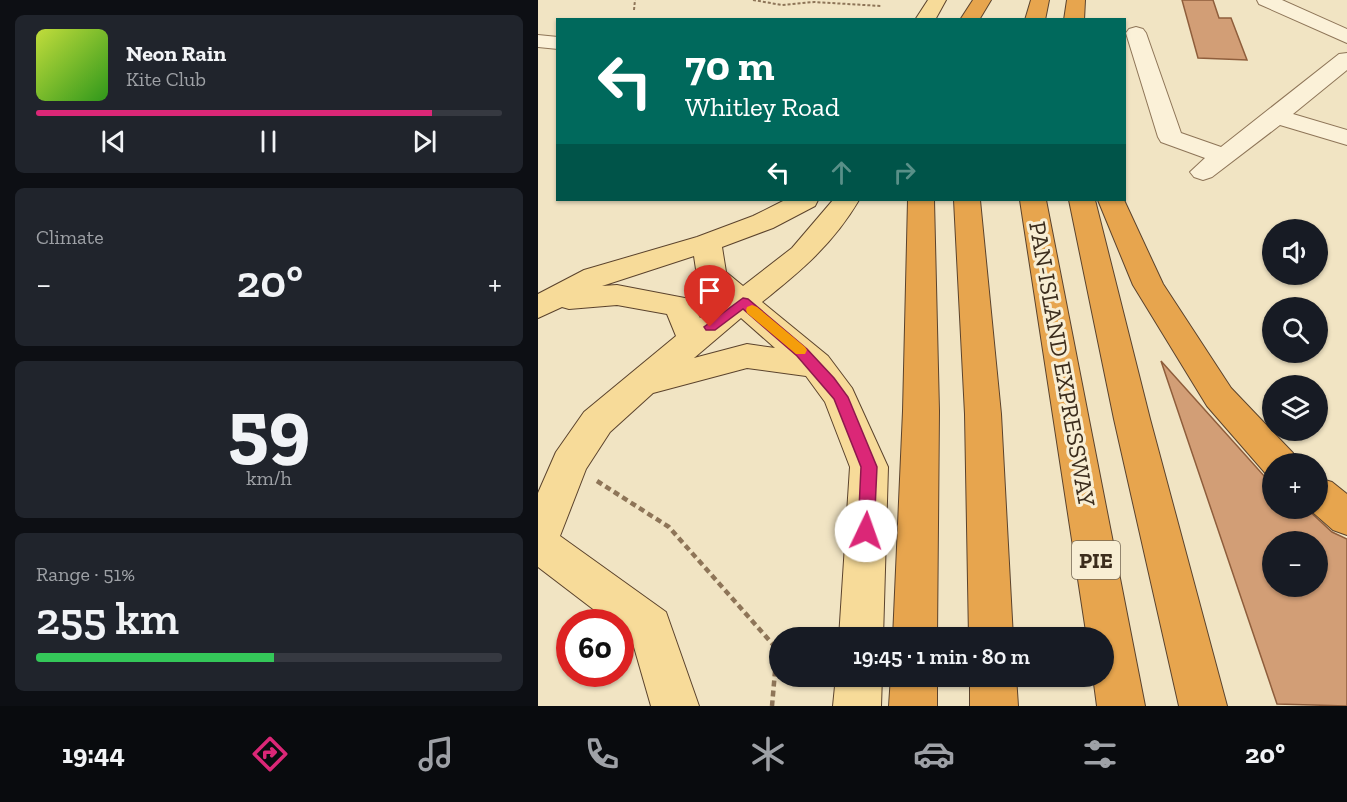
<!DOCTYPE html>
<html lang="en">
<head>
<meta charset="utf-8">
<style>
  :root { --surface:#171b24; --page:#20242c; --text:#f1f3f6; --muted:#9ea1a6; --line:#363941; --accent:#db2777 }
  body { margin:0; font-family:"Zilla Slab",serif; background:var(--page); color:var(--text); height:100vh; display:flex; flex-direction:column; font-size:22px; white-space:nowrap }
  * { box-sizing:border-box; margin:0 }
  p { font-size:20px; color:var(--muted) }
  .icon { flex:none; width:33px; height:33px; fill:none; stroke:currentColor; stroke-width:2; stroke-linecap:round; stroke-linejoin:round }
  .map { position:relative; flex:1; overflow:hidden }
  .side { display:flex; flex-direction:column; gap:15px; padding:15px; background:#0d0f14; width:538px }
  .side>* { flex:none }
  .guide { position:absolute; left:18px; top:18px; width:570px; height:183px; border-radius:0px; box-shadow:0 2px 4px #0004; background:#00695c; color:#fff; overflow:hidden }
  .fabs { position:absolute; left:724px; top:219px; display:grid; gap:12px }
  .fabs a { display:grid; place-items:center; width:66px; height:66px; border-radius:50%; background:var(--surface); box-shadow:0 2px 4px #0004; font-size:30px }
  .speed { position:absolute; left:18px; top:609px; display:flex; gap:12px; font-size:30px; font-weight:700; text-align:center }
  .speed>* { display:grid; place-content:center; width:78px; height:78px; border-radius:50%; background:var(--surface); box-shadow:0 2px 4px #0004; line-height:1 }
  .speed .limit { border:9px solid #d22; background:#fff; color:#111 }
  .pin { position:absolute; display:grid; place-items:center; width:51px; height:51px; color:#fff; margin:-62px -26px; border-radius:50% 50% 50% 0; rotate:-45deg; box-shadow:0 0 6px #0007 }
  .pin .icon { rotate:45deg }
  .me { position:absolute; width:66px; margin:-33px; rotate:3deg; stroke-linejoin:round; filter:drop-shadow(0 0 4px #0008) }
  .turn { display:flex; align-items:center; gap:21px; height:126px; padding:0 30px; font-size:27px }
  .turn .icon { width:78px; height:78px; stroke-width:2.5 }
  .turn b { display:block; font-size:42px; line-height:51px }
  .lanes { display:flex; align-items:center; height:57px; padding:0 30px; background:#0003; justify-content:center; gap:30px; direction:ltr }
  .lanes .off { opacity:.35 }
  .big { font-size:45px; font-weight:600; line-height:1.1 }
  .side .card { flex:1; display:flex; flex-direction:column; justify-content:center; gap:9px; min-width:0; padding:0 21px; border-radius:9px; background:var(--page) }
  .side .dial { align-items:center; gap:0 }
  .dial b { font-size:78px; line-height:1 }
  .song { display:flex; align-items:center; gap:18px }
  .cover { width:72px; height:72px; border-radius:9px; background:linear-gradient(135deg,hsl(70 70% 55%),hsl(110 70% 35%)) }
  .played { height:6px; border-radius:3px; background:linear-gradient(90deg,var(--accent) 85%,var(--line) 85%) }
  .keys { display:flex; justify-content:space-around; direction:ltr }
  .heat { display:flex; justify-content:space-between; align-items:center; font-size:33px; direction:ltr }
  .charge { height:9px; border-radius:4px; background:linear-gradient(90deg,#34c759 51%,var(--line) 0) }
  .trip { position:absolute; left:231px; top:627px; width:345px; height:60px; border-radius:30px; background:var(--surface); box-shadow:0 2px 4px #0004; font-weight:600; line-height:60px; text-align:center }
  .dock { display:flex; height:96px; justify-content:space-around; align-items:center; background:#090b0e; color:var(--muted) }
  .dock .icon { width:42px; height:42px }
  .dock .on { color:var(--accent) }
  .dock b { font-size:27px; color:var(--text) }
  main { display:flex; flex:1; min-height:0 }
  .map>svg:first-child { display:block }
</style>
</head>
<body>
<main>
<section class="side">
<div class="card">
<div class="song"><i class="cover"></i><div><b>Neon Rain</b><p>Kite Club</p></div></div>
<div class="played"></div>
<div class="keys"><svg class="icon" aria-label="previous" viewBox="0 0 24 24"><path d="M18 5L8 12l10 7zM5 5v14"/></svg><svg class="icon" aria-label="pause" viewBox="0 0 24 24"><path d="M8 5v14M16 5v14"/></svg><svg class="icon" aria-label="next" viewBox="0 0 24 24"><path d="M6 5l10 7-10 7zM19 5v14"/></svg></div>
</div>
<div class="card"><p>Climate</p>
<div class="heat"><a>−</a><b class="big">20°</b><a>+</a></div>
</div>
<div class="card dial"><b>59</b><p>km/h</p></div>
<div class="card"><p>Range · 51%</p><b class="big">255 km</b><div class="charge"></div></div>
</section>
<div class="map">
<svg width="809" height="706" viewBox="0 0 809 706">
  <rect width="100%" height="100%" fill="#f1e4c3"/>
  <path fill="#d29e76" stroke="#8f5e3c" stroke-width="1.5" fill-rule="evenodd" d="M644,0H675L681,18H693L709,60L660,58Z
    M623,361L727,477L735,483V508H768L794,532L809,539V706L739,704ZM735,542H780V586H735Z"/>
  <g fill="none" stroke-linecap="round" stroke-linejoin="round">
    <defs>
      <path id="minor" d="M719,0H744L809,29V43L721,4Z
        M598,27L605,29L608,33L643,133L683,147L801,54L809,53V70L755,114L809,130V145L742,125L674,177L665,180L656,177L652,172L667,158L623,142L620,137L588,33L591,29Z
        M0,35L20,37V49L0,47Z"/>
      <path id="major" d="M390,0H408L397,20H377Z
        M247,200H280L277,206L235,228L184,247L188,272L205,286L254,248L295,200H321C295,244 264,270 224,302L290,356L314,388L350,467L345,638H301L312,467L287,402L268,376L209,368L115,393L72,432L48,469L22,536L128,612L161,706H113L94,640L82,631V622H72L0,567V493L18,452L46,412L138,336L129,314L79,305L31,309L24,307L0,318V294L46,270L159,237L215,216ZM156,256L159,276L184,301L162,318L152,299L79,285L64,286ZM203,318L237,348L209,344L156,358Z
        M298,676H344L343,706H295Z"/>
      <path id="highway" d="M435,0H453L441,20H422Z
        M493,0H511L507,20H487Z
        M529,0H547L546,20H526Z
        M370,200H396L401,411L399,638H355L365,411Z
        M416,200H442L463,414L475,638H431L427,414Z
        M482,200H508L607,706H559L555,676H566V638H549Z
        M531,200H557L612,419L689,706H641L576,419Z
        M560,200H586L625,284L693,388L755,453L760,464H735V477L729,475L669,406L595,285Z
        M780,478L794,482L809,494V535L795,530L770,508H780Z
        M353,676H399V706H351Z
        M432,676H478L480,706H432Z"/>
    </defs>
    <use href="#minor" stroke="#8e7558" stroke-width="2"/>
    <use href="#major" stroke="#5b432d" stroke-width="2"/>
    <use href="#highway" stroke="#5b432d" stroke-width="2"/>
    <path stroke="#8e7558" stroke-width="2" stroke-dasharray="3 2" stroke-linecap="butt" d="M215,0L244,5L276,2L343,6
      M96,10L97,0"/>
    <path stroke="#8e7558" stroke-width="4.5" stroke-dasharray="6 4" stroke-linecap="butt" d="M59,481L131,527L239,649L234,706"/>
    <use href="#minor" fill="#fbf1d8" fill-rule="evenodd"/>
    <use href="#major" fill="#f7db99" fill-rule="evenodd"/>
    <use href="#highway" fill="#e7a54e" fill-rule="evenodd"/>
  </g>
  <path fill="#db2777" stroke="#8e194d" stroke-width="1.5" d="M205,298L210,299L269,349L296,378L310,397L339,467L336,531L334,536L328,538L322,536L320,531L323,467L296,399L259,356L205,309L177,330H168L166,327Z"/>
  <path fill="#f59e0b" d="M214,305L219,307L267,347L269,350L267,354H258L209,313L208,310L209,307Z"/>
  <g text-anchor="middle" stroke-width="6" stroke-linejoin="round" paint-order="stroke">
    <rect fill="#f8eed4" stroke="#746754" stroke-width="1.5" x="534" y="541" width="48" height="38" rx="4.5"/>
    <g font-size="22" font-weight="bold" fill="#3c2d1d">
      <text x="558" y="568">PIE</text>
    </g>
    <g font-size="24" fill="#3c2d1d" stroke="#f8eed4">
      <text transform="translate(524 364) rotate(80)" y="8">PAN-ISLAND EXPRESSWAY</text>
    </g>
  </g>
</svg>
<div class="fabs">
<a><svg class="icon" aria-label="sound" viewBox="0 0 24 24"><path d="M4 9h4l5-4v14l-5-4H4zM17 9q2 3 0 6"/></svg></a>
<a><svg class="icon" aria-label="search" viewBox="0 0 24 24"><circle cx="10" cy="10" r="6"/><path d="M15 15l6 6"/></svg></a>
<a><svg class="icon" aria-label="layers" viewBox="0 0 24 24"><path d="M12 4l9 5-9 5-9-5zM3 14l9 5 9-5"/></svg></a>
<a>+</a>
<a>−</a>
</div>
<div class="speed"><div class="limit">60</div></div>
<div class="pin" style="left:172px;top:327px;background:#d93025"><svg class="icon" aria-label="arrive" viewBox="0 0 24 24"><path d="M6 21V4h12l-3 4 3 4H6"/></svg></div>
<svg class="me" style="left:328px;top:531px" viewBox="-20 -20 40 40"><circle r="19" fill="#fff"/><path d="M0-13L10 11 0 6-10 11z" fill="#db2777"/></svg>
<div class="trip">19:45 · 1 min · 80 m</div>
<div class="guide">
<div class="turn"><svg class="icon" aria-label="left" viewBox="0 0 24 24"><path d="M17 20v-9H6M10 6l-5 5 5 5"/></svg><div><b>70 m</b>Whitley Road</div></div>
<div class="lanes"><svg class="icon" aria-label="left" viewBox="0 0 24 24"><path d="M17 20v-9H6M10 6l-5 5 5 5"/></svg><svg class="icon off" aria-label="ahead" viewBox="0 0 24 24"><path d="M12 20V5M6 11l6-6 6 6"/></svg><svg class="icon off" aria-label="right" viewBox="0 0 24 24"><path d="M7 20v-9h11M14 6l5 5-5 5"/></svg></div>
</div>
</div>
</main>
<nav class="dock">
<b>19:44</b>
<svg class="icon on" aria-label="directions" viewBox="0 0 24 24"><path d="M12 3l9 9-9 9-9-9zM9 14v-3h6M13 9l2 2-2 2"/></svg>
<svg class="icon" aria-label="music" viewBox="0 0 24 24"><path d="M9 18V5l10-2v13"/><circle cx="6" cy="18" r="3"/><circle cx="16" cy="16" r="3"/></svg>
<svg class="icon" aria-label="phone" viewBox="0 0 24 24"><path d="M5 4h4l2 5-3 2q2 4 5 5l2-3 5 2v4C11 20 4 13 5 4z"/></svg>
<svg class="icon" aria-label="climate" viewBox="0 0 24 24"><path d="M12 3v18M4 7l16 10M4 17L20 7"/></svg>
<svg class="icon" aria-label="car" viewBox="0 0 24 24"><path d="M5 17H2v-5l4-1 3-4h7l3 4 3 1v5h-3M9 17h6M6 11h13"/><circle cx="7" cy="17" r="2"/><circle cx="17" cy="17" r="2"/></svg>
<svg class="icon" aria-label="filters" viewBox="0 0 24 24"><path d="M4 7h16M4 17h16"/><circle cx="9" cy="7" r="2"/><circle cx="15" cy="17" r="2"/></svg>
<b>20°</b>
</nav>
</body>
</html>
